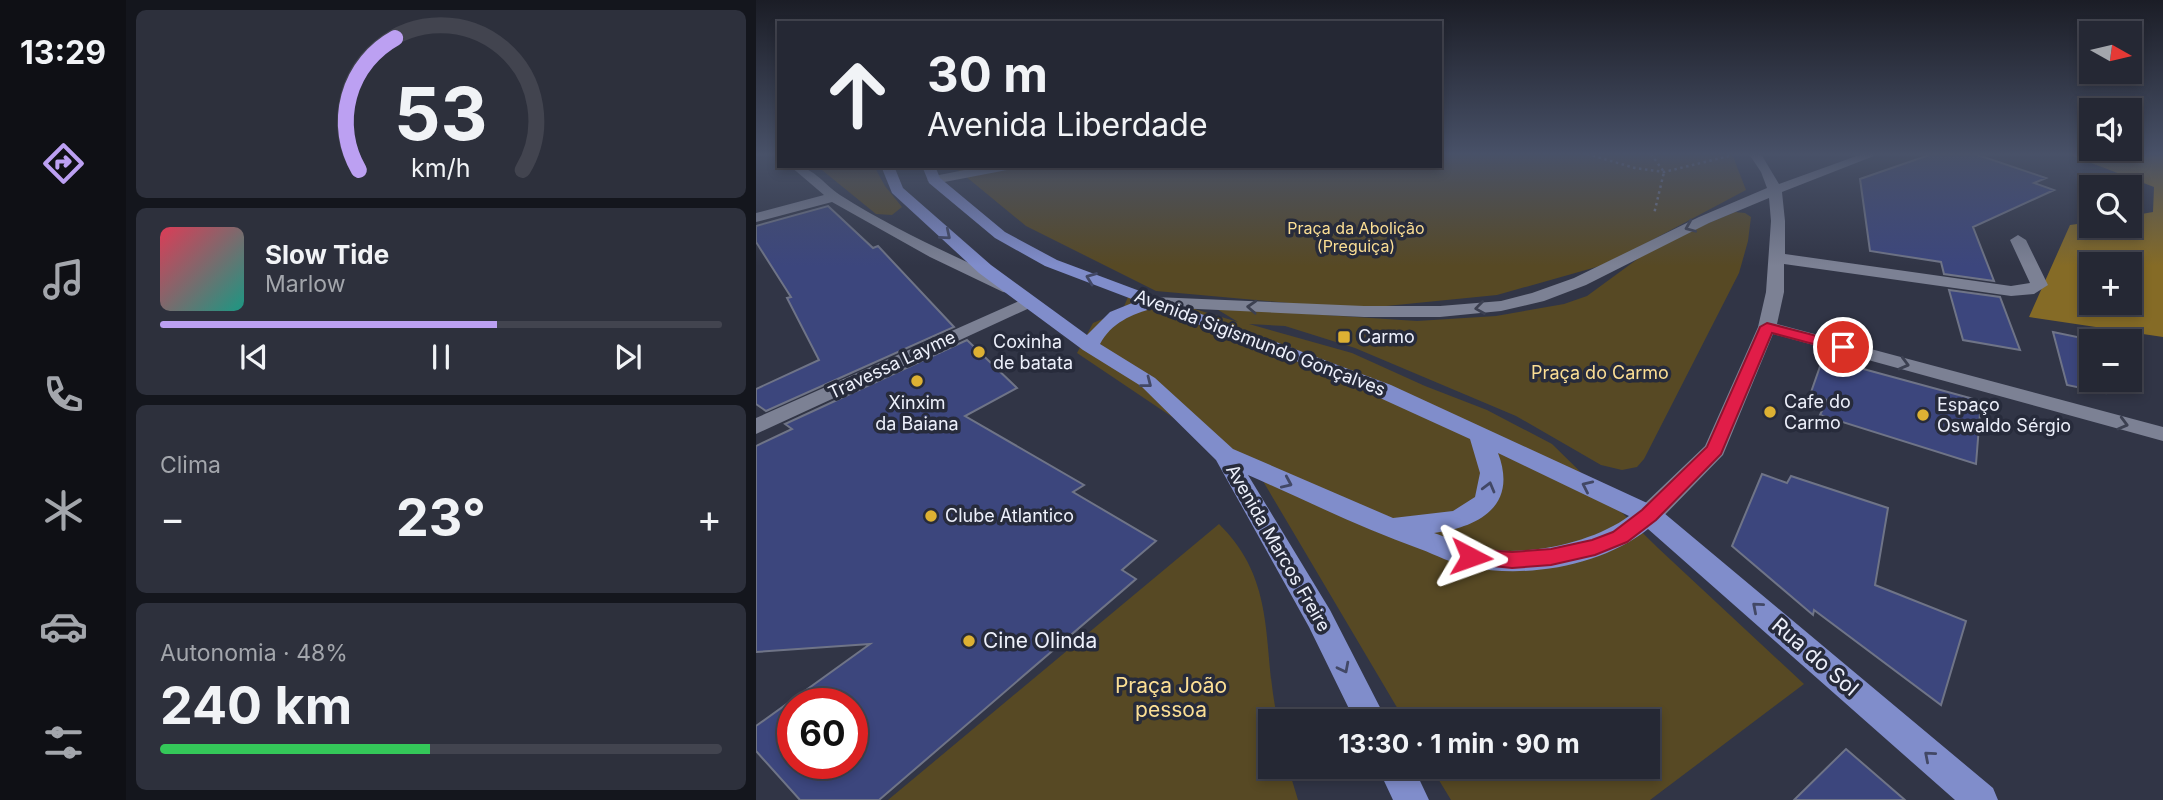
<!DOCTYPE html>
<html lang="pt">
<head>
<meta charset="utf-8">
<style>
  :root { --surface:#252834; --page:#2d303c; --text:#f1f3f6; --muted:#a3a6ac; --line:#42444f; --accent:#bca0f2 }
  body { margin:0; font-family:Inter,sans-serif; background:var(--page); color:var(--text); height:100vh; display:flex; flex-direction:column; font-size:26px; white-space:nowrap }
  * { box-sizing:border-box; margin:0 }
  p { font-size:23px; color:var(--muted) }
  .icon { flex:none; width:38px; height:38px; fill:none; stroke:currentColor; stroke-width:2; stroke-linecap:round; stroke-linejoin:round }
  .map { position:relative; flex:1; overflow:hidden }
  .panel { display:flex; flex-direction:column; gap:10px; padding:10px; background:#14161d; width:630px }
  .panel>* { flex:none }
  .banner { position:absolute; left:21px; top:21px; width:665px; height:147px; border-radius:0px; box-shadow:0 4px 10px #0003,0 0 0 2px var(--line); background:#252834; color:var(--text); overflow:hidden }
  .needle { width:46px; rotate:98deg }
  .buttons { position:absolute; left:1323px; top:21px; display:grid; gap:14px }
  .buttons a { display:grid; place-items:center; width:63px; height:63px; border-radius:0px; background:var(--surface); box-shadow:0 4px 10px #0003,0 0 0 2px var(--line); font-size:35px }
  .speed { position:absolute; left:21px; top:688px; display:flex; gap:14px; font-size:35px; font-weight:700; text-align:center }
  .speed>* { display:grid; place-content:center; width:91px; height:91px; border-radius:50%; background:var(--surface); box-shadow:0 4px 10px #0003,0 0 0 2px var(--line); line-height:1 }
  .speed .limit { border:10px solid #d22; background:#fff; color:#111 }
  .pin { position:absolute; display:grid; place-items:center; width:60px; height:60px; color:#fff; margin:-30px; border:4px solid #fff; border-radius:50%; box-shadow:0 2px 7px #0007 }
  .me { position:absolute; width:77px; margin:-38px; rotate:94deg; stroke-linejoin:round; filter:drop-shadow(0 0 5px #0008) }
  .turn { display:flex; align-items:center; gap:24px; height:147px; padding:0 35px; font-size:32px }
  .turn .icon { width:91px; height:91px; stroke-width:2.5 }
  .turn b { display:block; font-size:49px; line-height:60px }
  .big { font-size:52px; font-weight:700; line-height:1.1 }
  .panel .tile { flex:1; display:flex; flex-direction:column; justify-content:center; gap:10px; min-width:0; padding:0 24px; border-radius:10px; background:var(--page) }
  .panel .dial { align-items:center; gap:0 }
  .dial svg { height:182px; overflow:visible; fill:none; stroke:var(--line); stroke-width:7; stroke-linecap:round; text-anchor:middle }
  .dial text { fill:var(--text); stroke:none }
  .song { display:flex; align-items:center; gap:21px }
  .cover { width:84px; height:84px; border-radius:10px; background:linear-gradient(135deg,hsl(350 70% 55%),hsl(170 70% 35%)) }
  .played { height:7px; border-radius:4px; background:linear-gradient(90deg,var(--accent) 60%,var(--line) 60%) }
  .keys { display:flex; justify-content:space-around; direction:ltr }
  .heat { display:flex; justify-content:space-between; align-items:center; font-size:38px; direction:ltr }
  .charge { height:10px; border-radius:5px; background:linear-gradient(90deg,#34c759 48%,var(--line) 0) }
  .trip { position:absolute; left:502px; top:709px; width:402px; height:70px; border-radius:0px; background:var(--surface); box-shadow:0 4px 10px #0003,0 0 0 2px var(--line); font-weight:700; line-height:70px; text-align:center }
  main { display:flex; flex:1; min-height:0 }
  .menu { display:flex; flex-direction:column; width:126px; justify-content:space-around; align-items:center; background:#0f1015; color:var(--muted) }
  .menu .icon { width:49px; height:49px }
  .menu .on { color:var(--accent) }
  .menu b { font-size:32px; color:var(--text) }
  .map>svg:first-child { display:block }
</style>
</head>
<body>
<main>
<nav class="menu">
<b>13:29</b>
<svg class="icon on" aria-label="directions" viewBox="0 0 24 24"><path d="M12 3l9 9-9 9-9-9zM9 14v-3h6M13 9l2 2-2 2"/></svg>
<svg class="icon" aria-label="music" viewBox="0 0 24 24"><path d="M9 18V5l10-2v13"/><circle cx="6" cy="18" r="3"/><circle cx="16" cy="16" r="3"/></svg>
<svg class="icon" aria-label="phone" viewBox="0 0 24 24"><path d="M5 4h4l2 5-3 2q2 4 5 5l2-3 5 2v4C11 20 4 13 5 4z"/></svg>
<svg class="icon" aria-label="climate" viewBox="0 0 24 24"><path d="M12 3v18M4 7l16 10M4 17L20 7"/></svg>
<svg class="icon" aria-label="car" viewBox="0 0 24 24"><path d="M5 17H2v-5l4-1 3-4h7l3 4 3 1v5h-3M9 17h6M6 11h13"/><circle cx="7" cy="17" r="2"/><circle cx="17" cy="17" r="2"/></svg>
<svg class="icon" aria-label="filters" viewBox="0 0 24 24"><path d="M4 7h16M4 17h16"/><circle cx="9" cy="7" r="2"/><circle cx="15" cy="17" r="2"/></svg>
</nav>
<section class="panel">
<div class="tile dial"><svg viewBox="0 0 100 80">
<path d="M14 69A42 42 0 1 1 86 69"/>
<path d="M14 69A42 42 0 0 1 30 11" stroke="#bca0f2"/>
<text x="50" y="56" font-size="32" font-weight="700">53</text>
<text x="50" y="72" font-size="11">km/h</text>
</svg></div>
<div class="tile">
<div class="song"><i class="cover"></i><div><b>Slow Tide</b><p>Marlow</p></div></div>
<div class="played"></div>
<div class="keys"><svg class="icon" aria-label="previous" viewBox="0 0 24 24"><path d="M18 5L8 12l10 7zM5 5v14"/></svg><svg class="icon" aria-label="pause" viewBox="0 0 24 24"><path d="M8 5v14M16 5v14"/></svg><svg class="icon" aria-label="next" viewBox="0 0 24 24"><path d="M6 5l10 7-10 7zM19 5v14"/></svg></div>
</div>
<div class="tile"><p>Clima</p>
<div class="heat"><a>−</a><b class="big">23°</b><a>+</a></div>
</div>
<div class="tile"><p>Autonomia · 48%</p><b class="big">240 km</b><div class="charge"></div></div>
</section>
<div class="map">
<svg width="1407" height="800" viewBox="0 0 1407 800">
  <rect width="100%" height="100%" fill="#313546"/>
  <path fill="#574924" d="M684,154H976L990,190L851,264L741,295L600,309L400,291L270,226L197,166H684Z
    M61,166H118L129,186L146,207L136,215L120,214Z
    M979,212L989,213L995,217L992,241L983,273L888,459L881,467L866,470L845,465L760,416L599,348L529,326L493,324L596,353L669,386L731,410L796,444L902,548L1048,684L894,800H695L675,767L892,766V721H649L504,476L321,353L337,323L366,311L375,290L482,322L459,308L661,321L740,316L808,304L831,296L902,244Z
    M463,524C523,583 505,648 522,721H514V766L532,767L542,800H132Z"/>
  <path fill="#856b26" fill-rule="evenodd" d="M1312,154H1407V337L1273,317L1314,225L1335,222V226H1374V216L1397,212L1398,187ZM1335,264H1374V303H1335Z"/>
  <path fill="#3c467d" stroke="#6f7487" stroke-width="2" fill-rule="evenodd" d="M1176,154H1219L1290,178L1278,183L1298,190L1217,227L1238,281L1188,274L1185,262L1114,251L1104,179Z
    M72,206L117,248L122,246L198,327L10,411L0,404V389L63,360L31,298L35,297L0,242V226Z
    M1193,290L1244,297L1264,350L1207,340Z
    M1297,332L1331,339L1335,351V380H1345L1349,393L1311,385Z
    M211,340L261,388L209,416L328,485L317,492L400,541L366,570L380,579L123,800H44L0,751V726L114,644L0,652V446L36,429L29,424ZM37,704H96V763H37Z
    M1067,358L1225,401L1220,464L1064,415L1071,400L1054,395Z
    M1006,474L1031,483L1035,476L1132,508L1119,585L1210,621L1185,705L1058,610L1057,615L976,546Z
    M1090,749L1149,800H1038Z"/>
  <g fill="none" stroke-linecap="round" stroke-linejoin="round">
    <path stroke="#757988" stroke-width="2.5" stroke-dasharray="2.5 3.5" stroke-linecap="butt" d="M831,154L879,168L908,172L973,156
      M895,154L908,172L898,214"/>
    <path fill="#7c8194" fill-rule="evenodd" d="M993,154H1005L1023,184L1106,154H1123L1026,192L1029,221V254L1255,286L1274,283L1254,240L1262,235L1270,240L1292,285L1278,294L1255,296L1028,264V292L1021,324L1407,427V441L1017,334L967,455L902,522L893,524L884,522L881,515L884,508L949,446L1002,327L1010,292L1015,221L1013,198L953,223L830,285L788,301L745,311L684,317H608L399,307L390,302L399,297L608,306H684L745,301L776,293L818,278L943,217L1011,188L1005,172Z
      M34,166C58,166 65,182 84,195C139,230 200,257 259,284L262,288L253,293L247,292L174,257L76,202L0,222V213L68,195Z
      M229,166H257L251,170L178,184L171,180L178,176Z
      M272,297L278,298L281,302L278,306L0,434V418Z"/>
    <path fill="#808dcb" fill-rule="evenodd" d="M125,166H138L147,188L235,265L331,335L354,312L381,301L289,266L239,238L173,183L166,166H179L184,178L249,232L301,260L635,385L902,508L1237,788L1242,800H1199L892,529C847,565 772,579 714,567C697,564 680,555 664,549C605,528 549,500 492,475L574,610L631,721H599L553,627L460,460L385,386L327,350L223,273L136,193ZM398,308L556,367L714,439L724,473L719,497L697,511L637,518L477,449L399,378L344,344C355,323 376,314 398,308ZM742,453L873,516C834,545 761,559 713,546C701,543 690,537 678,533C724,527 762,505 742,453Z
      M621,766H657L673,800H637Z"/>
  </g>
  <defs><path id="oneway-chevron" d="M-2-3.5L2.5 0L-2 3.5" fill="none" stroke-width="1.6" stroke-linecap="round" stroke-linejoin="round" transform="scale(1.75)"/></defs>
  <g stroke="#3c4051">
    <use href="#oneway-chevron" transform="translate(934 227) rotate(157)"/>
    <use href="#oneway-chevron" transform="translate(496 307) rotate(-177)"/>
    <use href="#oneway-chevron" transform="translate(724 308) rotate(172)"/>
    <use href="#oneway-chevron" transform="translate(1148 364) rotate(15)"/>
    <use href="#oneway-chevron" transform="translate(1367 424) rotate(15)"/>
  </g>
  <g stroke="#424866">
    <use href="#oneway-chevron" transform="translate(190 235) rotate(40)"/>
    <use href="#oneway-chevron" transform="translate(335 278) rotate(-159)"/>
    <use href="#oneway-chevron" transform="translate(391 383) rotate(38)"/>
    <use href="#oneway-chevron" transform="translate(531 483) rotate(24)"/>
    <use href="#oneway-chevron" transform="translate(831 486) rotate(-155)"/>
    <use href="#oneway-chevron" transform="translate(733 487) rotate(-75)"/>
    <use href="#oneway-chevron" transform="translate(1001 607) rotate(-139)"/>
    <use href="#oneway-chevron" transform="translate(588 668) rotate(63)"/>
    <use href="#oneway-chevron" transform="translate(1173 756) rotate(-139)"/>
  </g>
  <linearGradient id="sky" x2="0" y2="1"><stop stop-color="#1b1d26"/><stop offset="0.58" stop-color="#485168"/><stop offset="1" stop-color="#485168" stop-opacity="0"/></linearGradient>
  <rect width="1407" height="266" fill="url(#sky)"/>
  <path fill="#e11d48" stroke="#92132f" stroke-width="2" d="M1011,323L1092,344L1094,347L1087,352L1016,333L965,454L900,520L871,542L839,555L795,565L756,568L708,563L705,557L708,551L715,549L756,552L795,549L836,540L857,532L886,510L951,447L1004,327Z"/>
  <g fill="#ddb133" stroke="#272b3b" stroke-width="2.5">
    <rect x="581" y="330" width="14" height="14" rx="3.5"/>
    <circle cx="223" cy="352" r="7"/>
    <circle cx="161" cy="381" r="7"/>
    <circle cx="1014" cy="412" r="7"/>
    <circle cx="1167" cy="415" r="7"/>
    <circle cx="175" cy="516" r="7"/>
    <circle cx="213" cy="641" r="7"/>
  </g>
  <g text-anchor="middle" stroke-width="7" stroke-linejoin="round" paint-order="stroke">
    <g font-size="16" fill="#fbde94" stroke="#272b3b">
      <text x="600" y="234">Praça da Abolição<tspan x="600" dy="18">(Preguiça)</tspan></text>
    </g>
    <g font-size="18" fill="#edf0fb" stroke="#272b3b" text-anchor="start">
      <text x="602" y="343">Carmo</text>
      <text x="237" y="348">Coxinha<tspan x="237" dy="21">de batata</tspan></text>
      <text x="1028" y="408">Cafe do<tspan x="1028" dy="21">Carmo</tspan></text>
      <text x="161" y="409" text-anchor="middle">Xinxim<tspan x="161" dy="21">da Baiana</tspan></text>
      <text x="1181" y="411">Espaço<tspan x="1181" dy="21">Oswaldo Sérgio</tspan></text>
      <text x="189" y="522">Clube Atlantico</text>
    </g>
    <g font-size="18" fill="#edf0fb" stroke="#272b3b">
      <text transform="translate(504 343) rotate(21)" y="6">Avenida Sigismundo Gonçalves</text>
      <text transform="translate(136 365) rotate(-25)" y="6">Travessa Layme</text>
      <text transform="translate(522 548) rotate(60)" y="6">Avenida Marcos Freire</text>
    </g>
    <g font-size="18" fill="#fbde94" stroke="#272b3b">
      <text x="844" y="379">Praça do Carmo</text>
    </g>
    <g font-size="21" fill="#edf0fb" stroke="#272b3b" text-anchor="start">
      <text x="227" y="648">Cine Olinda</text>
    </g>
    <g font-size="21" fill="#edf0fb" stroke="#272b3b">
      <text transform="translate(1059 657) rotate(41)" y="7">Rua do Sol</text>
    </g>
    <g font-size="21" fill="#fbde94" stroke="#272b3b">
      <text x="415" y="693">Praça João<tspan x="415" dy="24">pessoa</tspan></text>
    </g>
  </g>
</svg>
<div class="buttons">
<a><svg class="needle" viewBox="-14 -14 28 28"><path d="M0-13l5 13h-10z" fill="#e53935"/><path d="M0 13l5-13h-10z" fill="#a3a6ac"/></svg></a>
<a><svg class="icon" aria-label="sound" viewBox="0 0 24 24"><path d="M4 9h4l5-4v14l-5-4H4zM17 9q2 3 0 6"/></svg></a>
<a><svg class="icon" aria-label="search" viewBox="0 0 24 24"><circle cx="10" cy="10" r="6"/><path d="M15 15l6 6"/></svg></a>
<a>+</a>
<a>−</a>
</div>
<div class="speed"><div class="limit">60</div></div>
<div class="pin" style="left:1087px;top:347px;background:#d93025"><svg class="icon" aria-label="arrive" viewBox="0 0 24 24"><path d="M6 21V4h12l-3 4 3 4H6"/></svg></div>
<svg class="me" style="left:715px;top:557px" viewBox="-20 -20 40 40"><path d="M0-17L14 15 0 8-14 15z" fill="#e11d48" stroke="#fff" stroke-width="4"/></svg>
<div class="trip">13:30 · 1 min · 90 m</div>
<div class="banner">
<div class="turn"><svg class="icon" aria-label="ahead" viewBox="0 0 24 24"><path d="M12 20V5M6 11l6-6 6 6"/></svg><div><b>30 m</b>Avenida Liberdade</div></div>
</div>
</div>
</main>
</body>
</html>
